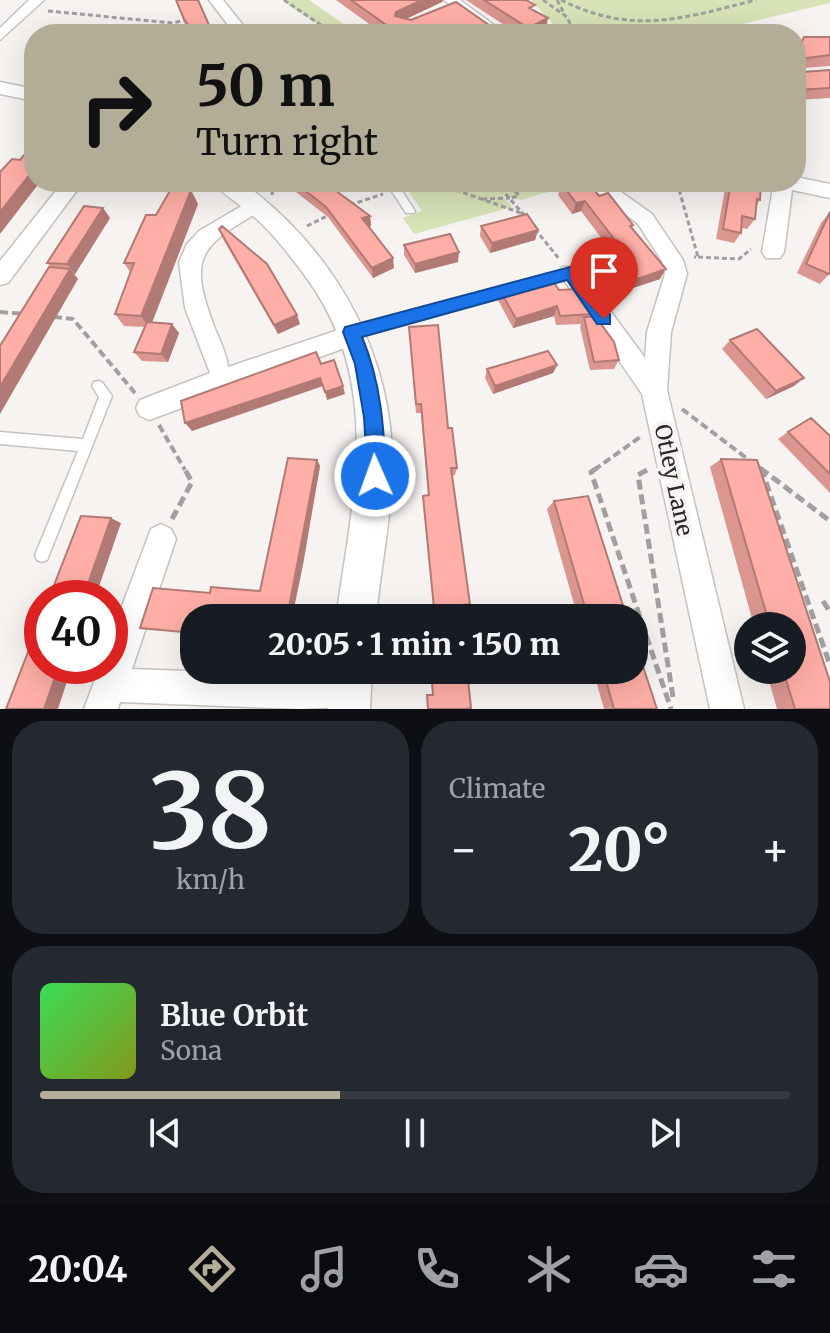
<!DOCTYPE html>
<html lang="en">
<head>
<meta charset="utf-8">
<style>
  :root { --surface:#171b24; --page:#242831; --text:#f1f3f6; --muted:#9ea1a6; --line:#363941; --accent:#b3ad98 }
  body { margin:0; font-family:Merriweather,serif; background:var(--page); color:var(--text); height:100vh; display:flex; flex-direction:column; font-size:30px; white-space:nowrap }
  * { box-sizing:border-box; margin:0 }
  p { font-size:26px; color:var(--muted) }
  .icon { flex:none; width:44px; height:44px; fill:none; stroke:currentColor; stroke-width:2; stroke-linecap:round; stroke-linejoin:round }
  .map { position:relative; height:709px; overflow:hidden }
  .drawer { display:flex; flex-direction:column; gap:12px; padding:12px; background:#0d0f14; flex:1 }
  .drawer>* { flex:none }
  .guide { position:absolute; left:24px; top:24px; width:782px; height:168px; border-radius:32px; box-shadow:0 8px 32px #0002; background:#b3ad98; color:#111; overflow:hidden }
  .buttons { position:absolute; left:734px; top:612px; display:grid; gap:16px }
  .buttons a { display:grid; place-items:center; width:72px; height:72px; border-radius:50%; background:var(--surface); box-shadow:0 8px 32px #0002; font-size:40px }
  .speed { position:absolute; left:24px; top:580px; display:flex; gap:16px; font-size:40px; font-weight:700; text-align:center }
  .speed>* { display:grid; place-content:center; width:104px; height:104px; border-radius:50%; background:var(--surface); box-shadow:0 8px 32px #0002; line-height:1 }
  .speed .limit { border:12px solid #d22; background:#fff; color:#111 }
  .pin { position:absolute; display:grid; place-items:center; width:68px; height:68px; color:#fff; margin:-82px -34px; border-radius:50% 50% 50% 0; rotate:-45deg; box-shadow:0 0 8px #0007 }
  .pin .icon { rotate:45deg }
  .me { position:absolute; width:88px; margin:-44px; rotate:358deg; stroke-linejoin:round; filter:drop-shadow(0 0 6px #0008) }
  .turn { display:flex; align-items:center; gap:28px; height:168px; padding:0 40px; font-size:36px }
  .turn .icon { width:104px; height:104px; stroke-width:2.5 }
  .turn b { display:block; font-size:56px; line-height:68px }
  .big { font-size:60px; font-weight:800; line-height:1.1 }
  .drawer .widget { flex:1; display:flex; flex-direction:column; justify-content:center; gap:12px; min-width:0; padding:0 28px; border-radius:32px; background:var(--page) }
  .drawer .dial { align-items:center; gap:0 }
  .dial b { font-size:104px; line-height:1 }
  .song { display:flex; align-items:center; gap:24px }
  .cover { width:96px; height:96px; border-radius:12px; background:linear-gradient(135deg,hsl(130 70% 55%),hsl(70 70% 35%)) }
  .played { height:8px; border-radius:4px; background:linear-gradient(90deg,var(--accent) 40%,var(--line) 40%) }
  .keys { display:flex; justify-content:space-around; direction:ltr }
  .heat { display:flex; justify-content:space-between; align-items:center; font-size:44px; direction:ltr }
  .drawer .tiles { flex:1; display:grid; gap:12px; grid-template-columns:1fr 1fr }
  .widget:last-child { grid-column:span 2 }
  .trip { position:absolute; left:180px; top:604px; width:468px; height:80px; border-radius:32px; background:var(--surface); box-shadow:0 8px 32px #0002; font-weight:800; line-height:80px; text-align:center }
  .tabs { display:flex; height:128px; justify-content:space-around; align-items:center; background:#090b0e; color:var(--muted) }
  .tabs .icon { width:56px; height:56px }
  .tabs .active { color:var(--accent) }
  .tabs b { font-size:36px; color:var(--text) }
  .map>svg:first-child { display:block }
</style>
</head>
<body>
<div class="map">
<svg width="830" height="709" viewBox="0 0 830 709">
  <rect width="100%" height="100%" fill="#f6f3f1"/>
  <path fill="#d8e3b7" d="M288,0H309L358,34H332L288,5Z
    M531,0H830V3L700,34H562Z
    M403,182H579L580,183L520,200L502,195L512,207L414,234L403,218L422,211Z"/>
  <g fill="none" stroke-linecap="round" stroke-linejoin="round">
    <defs>
      <path id="service" d="M386,182H396L415,211L414,213H406Z
        M570,269L575,273L574,276L536,286L531,282L532,279Z
        M514,284L518,285L520,288L518,291L351,337L347,335L345,332L347,329L351,327Z
        M98,381L102,382L112,396L47,560L42,562L37,560L35,555L78,451L0,444V432L83,439L99,397L92,386L94,382Z"/>
      <path id="minor" d="M29,0H44L0,40V28Z
        M209,0H223L250,34H235Z
        M444,0H460L506,34H489Z
        M796,177L830,184V198L792,190L784,252L780,258H766L762,252L774,182H796Z
        M63,182H83L8,283L0,285V261Z
        M584,182H607L652,214L683,260L687,274L671,332L667,390L744,709H710L642,394L559,273L562,267H578L645,358L647,332L665,274L662,261L638,224Z
        M255,198L265,205L262,210C201,246 187,255 214,326C219,339 227,354 228,367L353,325L361,328L365,335L361,342L149,420L140,416L136,408L140,400L210,373L185,308L179,262L187,244L199,231Z
        M161,524L171,529L176,539L132,669L349,677L361,682L366,694L361,706L301,709L120,702L118,709H84L100,666H110V638L151,529Z"/>
      <path id="tertiary" d="M0,82L34,89V101L0,94Z
        M214,182H242C337,252 397,359 392,479C390,525 380,572 376,618H336C353,496 385,381 303,273C287,252 271,231 251,214C239,203 222,195 214,182Z
        M330,670H372L370,709H328Z"/>
    </defs>
    <use href="#service" stroke="#c5c2c0" stroke-width="3"/>
    <use href="#minor" stroke="#c5c2c0" stroke-width="3"/>
    <use href="#tertiary" stroke="#c5c2c0" stroke-width="3"/>
    <path stroke="#a29f9e" stroke-width="3" stroke-dasharray="5 3" stroke-linecap="butt" d="M284,0L334,34
      M543,0L567,17L575,34
      M557,0L565,15
      M561,0C633,36 684,18 756,0
      M48,11L172,23L186,20
      M433,182L521,213
      M495,182L525,216
      M677,182L698,257H694
      M272,195L273,182
      M512,198L519,195L512,189L525,182
      M482,199L510,198
      M350,205L383,194
      M307,226L331,214
      M535,229L560,260
      M698,257L739,259L751,249"/>
    <path stroke="#a29f9e" stroke-width="4" stroke-dasharray="8 4" stroke-linecap="butt" d="M0,312L25,314
      M54,317L73,319L135,393
      M682,409L762,470
      M159,425L185,470
      M594,470L640,437"/>
    <path stroke="#a29f9e" stroke-width="5" stroke-dasharray="10 5" stroke-linecap="butt" d="M597,468L591,472L671,709
      M760,468L830,521
      M761,468L830,665
      M647,470L638,475L673,697L667,698
      M172,519L192,482L184,468
      M823,601L830,612"/>
    <use href="#service" fill="#fff" fill-rule="evenodd"/>
    <use href="#minor" fill="#fff" fill-rule="evenodd"/>
    <use href="#tertiary" fill="#fff" fill-rule="evenodd"/>
  </g>
  <path fill="#db9690" d="M176,0L213,34H191L187,30Z
    M336,0H443L442,2L406,19L490,34H383Z
    M466,0H526L546,29L537,34H518Z
    M804,37H830V66L802,68L803,72L830,70V98L796,100V51Z
    M286,182H324L370,216L371,226L369,227L394,268L373,278L328,217L287,185Z
    M729,182H761L760,200L756,205L755,219L747,229L741,228V233L734,243L716,239L725,189Z
    M562,184L599,196L633,225L632,228L660,279L618,293L602,272L607,262L617,259L581,211L572,214L558,195Z
    M198,204L152,322L179,333L168,362L142,361L134,352L145,327L124,326L115,314L130,272L124,263L156,215Z
    M103,208L110,218L75,274H74L78,279L51,267L47,263Z
    M830,212L829,274L820,284L797,273L821,223Z
    M481,226L538,230L535,240L490,253L480,236Z
    M219,229L300,324L278,334L223,239Z
    M404,245L458,262L415,273L404,255Z
    M500,290H559L594,314L593,317L619,360L614,369L590,370L580,327L581,324L556,325L554,316L513,328L498,300Z
    M409,327L448,428L457,468L455,475L452,476L470,604L468,607L434,611L423,502V496L428,495L421,413H416Z
    M730,340L794,386L766,399L722,349Z
    M557,365L553,373L493,394L485,378L487,369Z
    M788,432L830,436V493L778,439Z
    M721,459L830,709H777L766,670H792V626H754L710,467Z
    M317,460L320,466L292,618H194V634L140,628L210,593L260,591Z
    M554,501L627,618H578L547,509Z
    M593,670H634L657,709H604Z"/>
  <path fill="#b27a75" d="M422,0H443L442,2L397,23L395,16L396,12Z
    M548,18L546,29L537,34H527L528,28Z
    M34,169V182H40L0,234V212Z
    M191,190L198,204L150,328L141,316Z
    M585,201L581,211L572,214L576,203Z
    M103,208L110,218L75,274L67,264Z
    M370,216L371,226L363,229L362,218Z
    M538,230L535,240L490,253L492,243Z
    M459,252L458,262L415,273V264Z
    M393,258L394,268L373,278L372,268Z
    M70,269L78,279L0,414V387Z
    M666,269L660,279L618,293L623,284Z
    M557,306L554,316L513,328L516,319Z
    M297,315L300,324L278,334L274,325Z
    M172,324L179,333L168,362L161,354Z
    M557,365L553,373L493,394L495,386Z
    M320,378L323,386L192,431L185,423Z
    M804,378L794,386L766,399L776,391Z
    M343,386L345,394L327,400L325,392Z
    M317,460L320,466L303,565L292,618H287Z
    M111,518L121,523L95,598H83Z
    M59,666H72L58,709H44Z"/>
  <path fill="#ffafa7" stroke="#b27a75" stroke-width="2" d="M176,0H198L213,34H195L184,19Z
    M351,0H422L396,12L395,16L411,20L456,2L489,25L490,34H399Z
    M484,0H526L535,5L529,8L548,18L528,28Z
    M804,37H830V55L799,59L803,72L830,70V88L796,90V53Z
    M32,146L34,148V169L0,212V172L12,159L20,160Z
    M294,182H324L370,216L362,218L393,258L372,268L326,207Z
    M570,182H588L599,196L608,193L633,225L630,226L666,269L623,284L607,262L627,256L585,201L576,203L562,184Z
    M731,182H761L760,200L757,199L755,219L742,216L741,233L723,229Z
    M171,189L191,190L141,316L115,314L134,263H124L146,215H156Z
    M84,206L103,208L67,264L47,263Z
    M830,212V272L829,274L806,264Z
    M527,214L538,230L492,243L481,226Z
    M222,226L267,264L297,315L274,325L219,229Z
    M450,234L459,252L415,264L404,245Z
    M49,267L70,269L0,387V346Z
    M550,277L559,290L577,289L594,314L560,316L557,306L516,319L500,290Z
    M584,317H596L614,342L619,360L594,362Z
    M147,322L172,324L161,354L134,352Z
    M438,325L448,428H452L457,468H451L470,604L434,608L423,496L429,495L421,404H416L409,327Z
    M757,329L804,378L776,391L730,340Z
    M548,351L557,365L495,386L487,369Z
    M316,352L321,364L334,360L343,386L325,392L320,378L185,423L181,401Z
    M811,418L830,436V474L788,432Z
    M288,458L317,460L287,618H194V633L140,628L153,588L210,593L211,587L260,591Z
    M721,459L757,460L830,682V709H795L783,670H792V626H770Z
    M588,496L627,618H588L554,501Z
    M81,516L111,518L83,598H49Z
    M42,616V666H59L44,709H6Z
    M634,639L657,709H614L603,670H634Z
    M431,670H467L471,708L465,709H428L427,695H433Z"/>
  <path fill="#1a73e8" stroke="#114b97" stroke-width="2" d="M570,267L576,269L610,314V324H597L567,280L362,337C381,382 384,428 386,476L383,484L375,487L368,484L364,417L355,364L343,332L345,327Z"/>
  <g text-anchor="middle" stroke-width="8" stroke-linejoin="round" paint-order="stroke">
    <g font-size="22" fill="#292827" stroke="#f6f3f1">
      <text transform="translate(674 480) rotate(78)" y="8">Otley Lane</text>
    </g>
  </g>
</svg>
<div class="buttons">
<a><svg class="icon" aria-label="layers" viewBox="0 0 24 24"><path d="M12 4l9 5-9 5-9-5zM3 14l9 5 9-5"/></svg></a>
</div>
<div class="speed"><div class="limit">40</div></div>
<div class="pin" style="left:604px;top:319px;background:#d93025"><svg class="icon" aria-label="arrive" viewBox="0 0 24 24"><path d="M6 21V4h12l-3 4 3 4H6"/></svg></div>
<svg class="me" style="left:375px;top:476px" viewBox="-20 -20 40 40"><circle r="17" fill="#1a73e8" stroke="#fff" stroke-width="3"/><path d="M0-11L8 9 0 5-8 9z" fill="#fff"/></svg>
<div class="trip">20:05 · 1 min · 150 m</div>
<div class="guide">
<div class="turn"><svg class="icon" aria-label="right" viewBox="0 0 24 24"><path d="M7 20v-9h11M14 6l5 5-5 5"/></svg><div><b>50 m</b>Turn right</div></div>
</div>
</div>
<section class="drawer">
<div class="tiles">
<div class="widget dial"><b>38</b><p>km/h</p></div>
<div class="widget"><p>Climate</p>
<div class="heat"><a>−</a><b class="big">20°</b><a>+</a></div>
</div>
<div class="widget">
<div class="song"><i class="cover"></i><div><b>Blue Orbit</b><p>Sona</p></div></div>
<div class="played"></div>
<div class="keys"><svg class="icon" aria-label="previous" viewBox="0 0 24 24"><path d="M18 5L8 12l10 7zM5 5v14"/></svg><svg class="icon" aria-label="pause" viewBox="0 0 24 24"><path d="M8 5v14M16 5v14"/></svg><svg class="icon" aria-label="next" viewBox="0 0 24 24"><path d="M6 5l10 7-10 7zM19 5v14"/></svg></div>
</div>
</div>
</section>
<nav class="tabs">
<b>20:04</b>
<svg class="icon active" aria-label="directions" viewBox="0 0 24 24"><path d="M12 3l9 9-9 9-9-9zM9 14v-3h6M13 9l2 2-2 2"/></svg>
<svg class="icon" aria-label="music" viewBox="0 0 24 24"><path d="M9 18V5l10-2v13"/><circle cx="6" cy="18" r="3"/><circle cx="16" cy="16" r="3"/></svg>
<svg class="icon" aria-label="phone" viewBox="0 0 24 24"><path d="M5 4h4l2 5-3 2q2 4 5 5l2-3 5 2v4C11 20 4 13 5 4z"/></svg>
<svg class="icon" aria-label="climate" viewBox="0 0 24 24"><path d="M12 3v18M4 7l16 10M4 17L20 7"/></svg>
<svg class="icon" aria-label="car" viewBox="0 0 24 24"><path d="M5 17H2v-5l4-1 3-4h7l3 4 3 1v5h-3M9 17h6M6 11h13"/><circle cx="7" cy="17" r="2"/><circle cx="17" cy="17" r="2"/></svg>
<svg class="icon" aria-label="filters" viewBox="0 0 24 24"><path d="M4 7h16M4 17h16"/><circle cx="9" cy="7" r="2"/><circle cx="15" cy="17" r="2"/></svg>
</nav>
</body>
</html>
